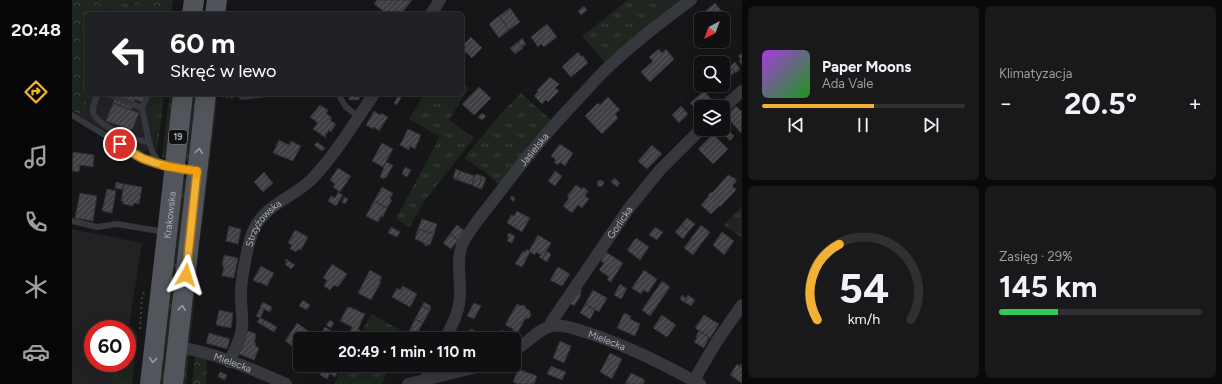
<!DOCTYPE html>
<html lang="pl">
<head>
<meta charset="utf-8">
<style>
  :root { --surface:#101012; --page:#19191b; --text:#f1f3f6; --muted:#9c9d9f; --line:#303032; --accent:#f2b134 }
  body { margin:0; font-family:Figtree,sans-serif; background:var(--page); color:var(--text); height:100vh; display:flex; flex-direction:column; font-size:15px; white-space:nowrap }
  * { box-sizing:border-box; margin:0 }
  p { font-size:13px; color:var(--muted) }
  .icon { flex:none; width:22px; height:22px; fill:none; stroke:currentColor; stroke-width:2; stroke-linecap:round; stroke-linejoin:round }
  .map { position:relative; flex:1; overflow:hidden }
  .drawer { display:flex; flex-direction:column; gap:6px; padding:6px; background:#09090a; width:480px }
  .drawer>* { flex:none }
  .hud { position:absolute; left:12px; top:12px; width:380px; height:84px; border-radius:6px; box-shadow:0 4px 16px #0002,0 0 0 1px var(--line); background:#202124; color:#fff; overflow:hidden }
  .needle { width:26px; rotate:221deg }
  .tools { position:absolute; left:622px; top:12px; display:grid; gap:8px }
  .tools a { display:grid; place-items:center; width:36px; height:36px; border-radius:6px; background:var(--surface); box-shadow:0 4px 16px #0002,0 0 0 1px var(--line); font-size:20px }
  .speed { position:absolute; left:12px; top:320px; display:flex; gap:8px; font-size:20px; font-weight:700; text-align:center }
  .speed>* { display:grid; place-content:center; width:52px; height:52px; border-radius:50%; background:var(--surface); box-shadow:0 4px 16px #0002,0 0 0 1px var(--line); line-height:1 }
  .speed .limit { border:6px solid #d22; background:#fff; color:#111 }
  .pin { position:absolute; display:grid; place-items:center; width:34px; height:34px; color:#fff; margin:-17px; border:2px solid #fff; border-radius:50%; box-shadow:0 1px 4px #0007 }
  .me { position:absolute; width:44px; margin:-22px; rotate:6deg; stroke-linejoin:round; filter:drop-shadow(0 0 3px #0008) }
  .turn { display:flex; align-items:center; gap:14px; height:84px; padding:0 20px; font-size:18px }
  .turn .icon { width:52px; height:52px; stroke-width:2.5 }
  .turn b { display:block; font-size:28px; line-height:34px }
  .big { font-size:30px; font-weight:700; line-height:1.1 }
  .drawer .widget { flex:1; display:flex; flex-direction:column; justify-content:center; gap:6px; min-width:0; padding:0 14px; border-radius:6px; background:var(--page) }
  .drawer .dial { align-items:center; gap:0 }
  .dial svg { height:104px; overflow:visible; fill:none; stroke:var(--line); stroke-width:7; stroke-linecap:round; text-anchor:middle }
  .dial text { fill:var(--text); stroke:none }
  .song { display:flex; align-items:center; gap:12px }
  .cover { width:48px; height:48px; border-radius:6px; background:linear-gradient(135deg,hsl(280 70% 55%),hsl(120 70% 35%)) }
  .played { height:4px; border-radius:2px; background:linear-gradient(90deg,var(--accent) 55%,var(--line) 55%) }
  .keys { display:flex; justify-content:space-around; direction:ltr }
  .heat { display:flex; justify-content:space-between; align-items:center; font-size:22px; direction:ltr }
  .charge { height:6px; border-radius:3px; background:linear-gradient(90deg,#34c759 29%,var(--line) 0) }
  .drawer .tiles { flex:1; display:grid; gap:6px; grid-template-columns:repeat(2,1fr) }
  .trip { position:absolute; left:221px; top:332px; width:228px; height:40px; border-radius:6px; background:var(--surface); box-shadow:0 4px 16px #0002,0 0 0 1px var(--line); font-weight:700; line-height:40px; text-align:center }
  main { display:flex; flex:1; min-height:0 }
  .tabs { display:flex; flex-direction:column; width:72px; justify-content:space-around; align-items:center; background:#060607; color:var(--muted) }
  .tabs .icon { width:28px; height:28px }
  .tabs .active { color:var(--accent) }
  .tabs b { font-size:18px; color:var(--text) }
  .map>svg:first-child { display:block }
</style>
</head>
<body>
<main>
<nav class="tabs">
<b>20:48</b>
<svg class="icon active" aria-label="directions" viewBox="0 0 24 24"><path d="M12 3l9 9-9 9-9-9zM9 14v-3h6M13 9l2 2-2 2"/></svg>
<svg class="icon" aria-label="music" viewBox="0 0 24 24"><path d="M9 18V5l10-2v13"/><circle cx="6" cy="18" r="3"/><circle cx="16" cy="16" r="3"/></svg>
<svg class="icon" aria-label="phone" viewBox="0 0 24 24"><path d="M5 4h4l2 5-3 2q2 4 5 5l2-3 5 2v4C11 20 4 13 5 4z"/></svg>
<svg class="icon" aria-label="climate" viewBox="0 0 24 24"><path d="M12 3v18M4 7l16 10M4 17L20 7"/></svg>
<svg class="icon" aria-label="car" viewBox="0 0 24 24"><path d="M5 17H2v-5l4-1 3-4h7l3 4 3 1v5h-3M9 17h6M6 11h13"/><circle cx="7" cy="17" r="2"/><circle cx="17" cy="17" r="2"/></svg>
</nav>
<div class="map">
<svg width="670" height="384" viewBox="0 0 670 384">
  <defs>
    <pattern id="grass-tufts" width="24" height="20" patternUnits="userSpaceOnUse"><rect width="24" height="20" fill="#1e261f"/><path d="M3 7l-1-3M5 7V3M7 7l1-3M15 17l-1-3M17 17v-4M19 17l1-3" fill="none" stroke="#3c433d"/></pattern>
    <pattern id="forest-crowns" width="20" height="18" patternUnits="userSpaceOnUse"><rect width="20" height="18" fill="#1e261f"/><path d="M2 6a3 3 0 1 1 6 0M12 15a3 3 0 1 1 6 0" fill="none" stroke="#3c433d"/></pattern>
    <pattern id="building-hatch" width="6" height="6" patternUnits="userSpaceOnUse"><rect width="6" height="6" fill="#404145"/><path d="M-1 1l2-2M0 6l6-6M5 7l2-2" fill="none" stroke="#595a5e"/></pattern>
  </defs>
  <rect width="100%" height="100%" fill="#161618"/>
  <path fill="#222225" d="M14,76V94H87L82,147L69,154L14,120Z
    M0,229L70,243L55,337V329H21V363H51L47,384H0Z"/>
  <path fill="url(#grass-tufts)" d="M38,0H47L49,2L68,5V14H30L34,9Z
    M556,0H614L535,65L510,36Z
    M390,83L397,88L377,120L402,138L351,203L337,228L324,218L368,137L337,119L352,94H390Z
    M449,93L481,122L428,186L414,173L392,158L433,109Z
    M83,94H92L85,152L83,146L84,132L80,110Z
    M102,94L94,158H90L97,97Z
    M118,94H127L116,162L113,161Z
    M140,96L145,102L128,241L126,221Z
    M111,177L116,179L95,384H85Z
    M670,206V238L652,225Z
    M124,283L118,343L116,342L115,319Z
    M299,314L332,332L328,339H286Z
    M57,326H60L65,336V338L60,384H41L44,363H55V329H53Z
    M117,355L114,384H108L114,356Z
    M272,365H318L310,384H262Z"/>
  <path fill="url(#forest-crowns)" d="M0,0H38L34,9L30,14H14V120L0,110Z
    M47,0H101L99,14H68V5L49,2Z
    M123,355L135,357L134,384H120Z"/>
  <path fill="url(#building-hatch)" stroke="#303034" d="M305,0H340L329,14H315L302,4Z
    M643,3L652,14L654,13L658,18L651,23V19H637L631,13Z
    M512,6L515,10L509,15L506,11Z
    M438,8L448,22L437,30L427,16Z
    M427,16L437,30L427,38L417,24Z
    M475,24L485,37L472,47L469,44L466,47L459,37Z
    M399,37L410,48L400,58L394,52L393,54L390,51V46Z
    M450,38L454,44L450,47L446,42Z
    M643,41H651L646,45Z
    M446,42L451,48L443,54L438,48Z
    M587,49L590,53L594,49L602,59L578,82L569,72L581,61L577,57Z
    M506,52L509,56H511L516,63L499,77L490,67Z
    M670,53V65L667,61L669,59L666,56Z
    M663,62L668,69L664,73L658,67Z
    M658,67L663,72L660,75L656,69Z
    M478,77L487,84L483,88L487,91L476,102L474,100L470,104L462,96L466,92L465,90Z
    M407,87L419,98L402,115L390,104Z
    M632,91L643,103L638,107H629V114L618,103Z
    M44,94H78L74,104L63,99L59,110L41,103Z
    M277,94H287V100H277Z
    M326,96L329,98L325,105L322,103Z
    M536,97L548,110L543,114L546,118L530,134L513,116L526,103L528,105Z
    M41,103L67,113L60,130L34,121Z
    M248,105L256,110L254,113L260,118L258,120L264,124L259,132L257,130L253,136L254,138L241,129L246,123L238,117Z
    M609,106L616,114L607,123L600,115Z
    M664,106L670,112L669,133L654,116Z
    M302,111L308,115L309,113L316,117L307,131L302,127L301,129L294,125Z
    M410,113L414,116L410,120L406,117Z
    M651,125L658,132L653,137L645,129H651Z
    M336,129L349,135L343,149L338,146L337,150L328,145Z
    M658,132L662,136L658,141L654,136Z
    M641,134L656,149L641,164L626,149Z
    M207,140L217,145L219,141L229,146L221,161L201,153Z
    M245,142L253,148L250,151L242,145Z
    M310,143L321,149L311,167L300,161Z
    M488,144L501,153L493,166L488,162L486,165L482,162L484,160L479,156Z
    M580,145L590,154L575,169L566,161Z
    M1,152L22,155L21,167L8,165L7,172L0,171Z
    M314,162L321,165L314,178L313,177L312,179L308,177Z
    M333,167L339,170L335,177L330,174Z
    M266,168L279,176L268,192L261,187L263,184L258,180Z
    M384,169L388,171L385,180L381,178Z
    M388,171L403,176L400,185L385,180Z
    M483,171L490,176L483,186L476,181Z
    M192,172L201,183L191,192L182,182Z
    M404,174L410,176L406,188L400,185Z
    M656,175L664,179V182L660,186L664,189V190L648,207L647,206L639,214L629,205L637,196L636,195L639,192L640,193Z
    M410,176L414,178L410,189L406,188Z
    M542,178L548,183L545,187L539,182Z
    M529,180L532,182L531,185L528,187L525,185L526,181Z
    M44,182L52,184L51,190L43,188Z
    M52,184L70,187L67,204L62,203L61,206L51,204V201H49Z
    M504,185L510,189L511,187L516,191L513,196L517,199L510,208L506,205L500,213L491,206L497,198L495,196Z
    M310,187L321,193L318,199L320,200L315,208L302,201Z
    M35,189L44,191L40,213L30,211Z
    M266,192L271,195L264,206L256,201L259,196L263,198Z
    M8,193L25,196L21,221L3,218Z
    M440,196L442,197L443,199L442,201H440L438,198Z
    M272,197L276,199L273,204L270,202Z
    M302,201L315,208L311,217L309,216L306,222L294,216Z
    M445,211L458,218L450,232L435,223L439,215L442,216Z
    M615,218L623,224L617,231L609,225Z
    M350,219L365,224L362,234L346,229Z
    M385,225L393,231L386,240L378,234Z
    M609,225L617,231L611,239L603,232Z
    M629,225L638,232L621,255L612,248Z
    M157,226L169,229L166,244L154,241Z
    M319,227L328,232L325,237L316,233Z
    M583,227L591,232L585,240L577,235Z
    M346,229L362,234L358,245L356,244L355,246L352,245V243L343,239Z
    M223,230L236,237L229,250L226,249L224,252L218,249L220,245L216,243Z
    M650,232L662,241L652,255L641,245Z
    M437,233L443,236L440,243L435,241L437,237L435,236Z
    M378,234L386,240L379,249L371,243Z
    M466,235L479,243L470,259L467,257L469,255L464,252L463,255L457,251Z
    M564,238L577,247L568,260L555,250Z
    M455,249L458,252L450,267L443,264L451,251L453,252Z
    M475,251L479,254L475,262L470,259Z
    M534,252L551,263L539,282L535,280L537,277L527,270L532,263L529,261Z
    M152,255L166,258L162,278L150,276L152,266H150Z
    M214,259L223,265L219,269L213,264L215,262L213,261Z
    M260,264L275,274L266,287L262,285L258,290L252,286L255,280L251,278Z
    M189,266L202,273L195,286L187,282L186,283L181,280Z
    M486,267L498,274L490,286L478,280Z
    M298,270L310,277L307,282H309L299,300L286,293Z
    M572,270L585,279L576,293L572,290L569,294L560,288Z
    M590,281L598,287L578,316L570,310Z
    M548,284L555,289L549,299L542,295Z
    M331,286L345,294L338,307L320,297L325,288L328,290Z
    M506,287L510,290L508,294L509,295L502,306L496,302Z
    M521,290L535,298L527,312L513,304Z
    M610,295L614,298L612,302L608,299Z
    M616,295L623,300L619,306L612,302Z
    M231,300L238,305L235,310L227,306Z
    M191,302L200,307L198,312L188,307Z
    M352,302L359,306L358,310L350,306Z
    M402,303L409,306L402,319L395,316Z
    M445,304L449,306L451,305L453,306L454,309L458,311L459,315L457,318L453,319L446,332L444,333L441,331V329L433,325Z
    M513,304L523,310L518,319L508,313Z
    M350,306L358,310L351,323L343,319Z
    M189,307L192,310L188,318L184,316Z
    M278,307L293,314L286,329L288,330L283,339H274L280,327L268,321L275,308Z
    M147,310L161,313L159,328L144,325Z
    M552,313L559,316L558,319L568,324L563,336L545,328Z
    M590,315L604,325L595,337L581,328Z
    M632,315L647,324L638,338L623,328Z
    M188,318L193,320L190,325L185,322Z
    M343,319L351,323L342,339H340L335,336Z
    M193,320L205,327L202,332L190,325Z
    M258,320L262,323L259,328L254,325Z
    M225,323L239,333L235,339H228V351L213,341Z
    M253,327L259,331L255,339H246Z
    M399,329L413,336L412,339H390L393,332L396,333Z
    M430,330L439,335L437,339H425Z
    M176,331L184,334L183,336L184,337L182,342L184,343L183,346L187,348L182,360L167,354L174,339L173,338Z
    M627,331L637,337L632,348L622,342L625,338L624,337Z
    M137,333L158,339L155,349L134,343Z
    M332,335L335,336L340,339H330Z
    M488,341L499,346L492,363L481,358Z
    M538,353L550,359L540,379L528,372Z
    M670,363V383L658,375L665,364L668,366Z
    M259,365L269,366L263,377L255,372Z
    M332,365H347L344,372Z
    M479,366L494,372L490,380L475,374Z
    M446,369L465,376L462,384H446L441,382Z
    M251,370L258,374L255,379L248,375Z
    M148,372L155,375L153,380L146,377Z
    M559,373L573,380L571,384H553Z"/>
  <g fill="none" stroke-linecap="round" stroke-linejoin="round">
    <path stroke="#3d3f44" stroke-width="2" stroke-dasharray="2 3" stroke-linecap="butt" d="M149,96L162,98
      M68,329L70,297L72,292"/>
    <path stroke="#37383d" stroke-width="6" d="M26,94C23,100 19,108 22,115C24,119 28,121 31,124C46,134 59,140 77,142
      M36,94L70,108
      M76,94L70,108L77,142L81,153L87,163L93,167L101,168
      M266,94L274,107L287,117
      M170,97L194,94
      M0,115L72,159L87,163
      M0,221L25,227L45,224L93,232"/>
    <g stroke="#37383d" stroke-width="12">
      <path d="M359,14L368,0"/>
      <path d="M651,108L670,91"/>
      <path id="s1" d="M478,326L480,321L557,208L588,170L629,129"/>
      <path id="s2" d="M373,339C380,325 387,313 388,297C389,280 384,261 390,245C397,229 416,208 427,193C452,160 478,128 507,98C519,85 530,72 543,61C567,39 593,19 619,0"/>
      <path id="s3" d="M105,347C142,352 180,369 214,384"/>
      <path id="s4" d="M442,351C455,344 465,329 480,326C489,324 499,328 507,330C550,343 589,363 628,384"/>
      <path id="s5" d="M157,362C162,351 169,339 170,328C171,318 169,307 169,297C168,283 176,241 182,229C193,205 221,197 239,180C264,154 282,123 302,94"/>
      <path d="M354,379L360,365"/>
      <path d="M622,380L645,341L670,305"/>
      <path d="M336,384L413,365"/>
    </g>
    <g stroke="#53555c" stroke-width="20">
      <path d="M120,14L122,0"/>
      <path d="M143,14L145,0"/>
      <path id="s6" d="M78,384L111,94"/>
      <path d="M101,384L134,94"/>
    </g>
  </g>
  <defs><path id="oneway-chevron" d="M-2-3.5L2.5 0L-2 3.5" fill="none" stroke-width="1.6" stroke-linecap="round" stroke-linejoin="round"/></defs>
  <g stroke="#979ba6">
    <use href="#oneway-chevron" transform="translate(127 151) rotate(-83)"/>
    <use href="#oneway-chevron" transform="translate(110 308) rotate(-84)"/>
    <use href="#oneway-chevron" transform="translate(81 360) rotate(96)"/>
  </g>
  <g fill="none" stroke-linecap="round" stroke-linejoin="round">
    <defs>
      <path id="route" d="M48,144C56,149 64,156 72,159C90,166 107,169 125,171L114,275"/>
    </defs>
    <use href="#route" stroke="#9d7322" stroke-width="10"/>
    <use href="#route" stroke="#f2b134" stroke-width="7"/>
    <path stroke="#f59e0b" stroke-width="7" d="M91,166L125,171V175"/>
  </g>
  <g text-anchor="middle" stroke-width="4" stroke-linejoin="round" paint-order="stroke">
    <rect fill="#111113" stroke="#7b7e86" stroke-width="1" x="97" y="130" width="18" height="14" rx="3"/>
    <g font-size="9" font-weight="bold" fill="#a8adb8">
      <text x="106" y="140">19</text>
    </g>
    <g font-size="10" fill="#a8adb8" stroke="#111113">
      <text dy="4" stroke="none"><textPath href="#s2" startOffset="217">Jasielska</textPath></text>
      <text dy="4" stroke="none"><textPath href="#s6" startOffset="170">Krakowska</textPath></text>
      <text dy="4" stroke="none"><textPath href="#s1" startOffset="125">Gorlicka</textPath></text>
      <text dy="4" stroke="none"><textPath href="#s5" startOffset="147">Strzyżowska</textPath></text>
      <text dy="4" stroke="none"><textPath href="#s4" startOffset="103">Mielecka</textPath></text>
      <text dy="4" stroke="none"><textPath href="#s3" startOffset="58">Mielecka</textPath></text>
    </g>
  </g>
</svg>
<div class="tools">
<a><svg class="needle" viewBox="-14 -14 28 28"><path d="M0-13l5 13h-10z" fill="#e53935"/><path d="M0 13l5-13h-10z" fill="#9c9d9f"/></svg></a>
<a><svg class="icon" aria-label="search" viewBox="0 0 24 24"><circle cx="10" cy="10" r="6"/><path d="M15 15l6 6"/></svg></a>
<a><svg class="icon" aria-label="layers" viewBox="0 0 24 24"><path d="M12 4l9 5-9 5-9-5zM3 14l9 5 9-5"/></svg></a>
</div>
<div class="speed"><div class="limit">60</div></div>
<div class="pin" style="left:48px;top:144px;background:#d93025"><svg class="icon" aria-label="arrive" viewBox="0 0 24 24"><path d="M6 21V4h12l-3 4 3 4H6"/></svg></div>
<svg class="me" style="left:114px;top:275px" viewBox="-20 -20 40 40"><path d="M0-17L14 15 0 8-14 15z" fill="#f2b134" stroke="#fff" stroke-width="4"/></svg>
<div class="trip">20:49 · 1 min · 110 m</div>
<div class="hud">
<div class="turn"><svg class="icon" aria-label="left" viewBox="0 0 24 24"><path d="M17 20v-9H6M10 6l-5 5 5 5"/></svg><div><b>60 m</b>Skręć w lewo</div></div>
</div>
</div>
<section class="drawer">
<div class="tiles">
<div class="widget">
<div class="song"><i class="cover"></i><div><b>Paper Moons</b><p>Ada Vale</p></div></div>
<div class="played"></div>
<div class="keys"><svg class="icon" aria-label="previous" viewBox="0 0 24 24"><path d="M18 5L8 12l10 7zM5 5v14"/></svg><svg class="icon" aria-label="pause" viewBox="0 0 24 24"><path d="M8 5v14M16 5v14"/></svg><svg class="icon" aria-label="next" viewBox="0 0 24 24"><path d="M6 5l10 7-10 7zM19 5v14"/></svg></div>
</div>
<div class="widget"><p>Klimatyzacja</p>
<div class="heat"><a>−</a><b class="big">20.5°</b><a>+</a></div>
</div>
<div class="widget dial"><svg viewBox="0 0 100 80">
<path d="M14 69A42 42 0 1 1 86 69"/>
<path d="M14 69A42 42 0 0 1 31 11" stroke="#f2b134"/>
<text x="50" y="56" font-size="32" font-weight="700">54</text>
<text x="50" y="72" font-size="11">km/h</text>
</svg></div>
<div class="widget"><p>Zasięg · 29%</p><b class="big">145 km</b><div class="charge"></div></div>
</div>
</section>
</main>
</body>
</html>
